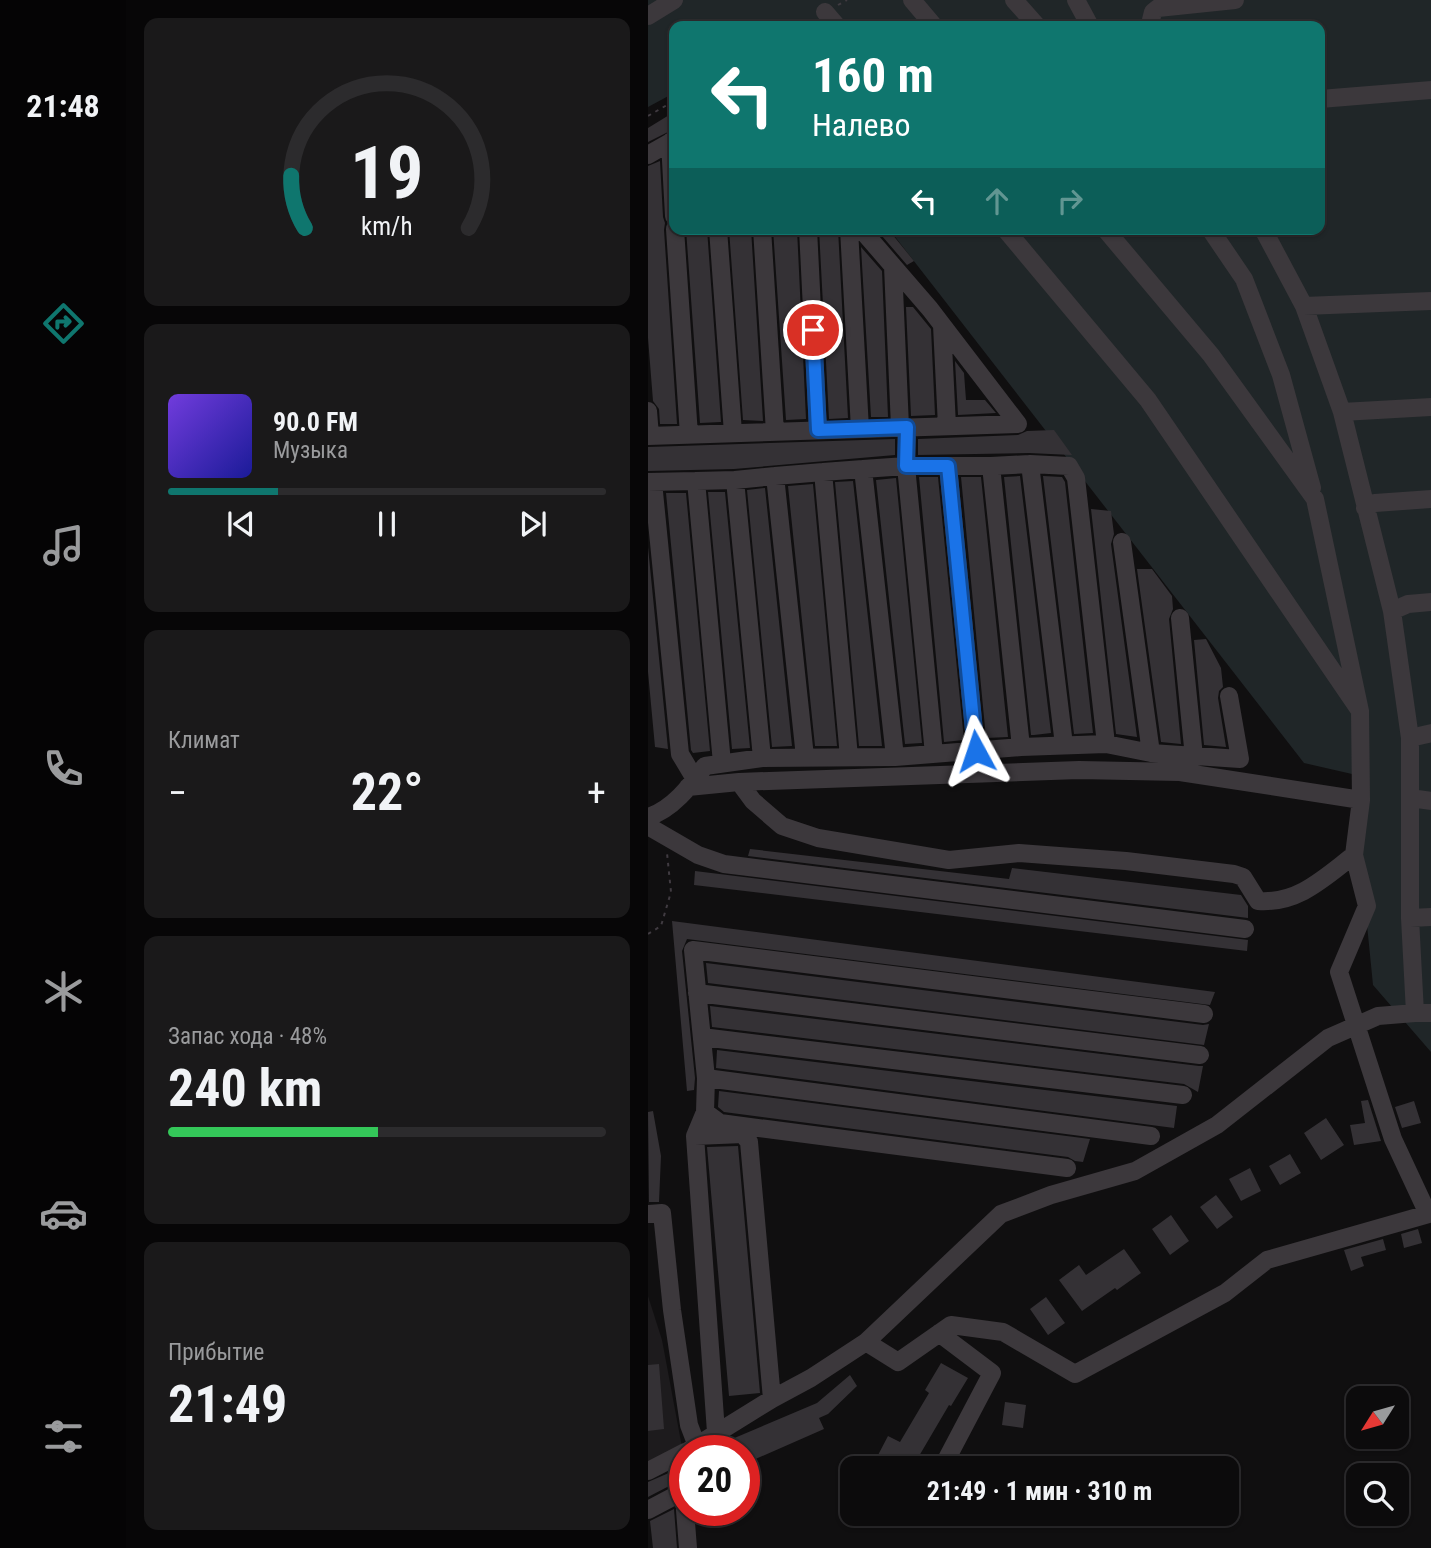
<!DOCTYPE html>
<html lang="ru">
<head>
<meta charset="utf-8">
<style>
  :root { --surface:#0c0b0c; --page:#1a191a; --text:#f1f3f6; --muted:#9a9b9d; --line:#2c2b2d; --accent:#0f766e }
  body { margin:0; font-family:"Roboto Condensed",sans-serif; background:var(--page); color:var(--text); height:100vh; display:flex; flex-direction:column; font-size:26px; white-space:nowrap }
  * { box-sizing:border-box; margin:0 }
  p { font-size:23px; color:var(--muted) }
  .icon { flex:none; width:38px; height:38px; fill:none; stroke:currentColor; stroke-width:2; stroke-linecap:round; stroke-linejoin:round }
  .map { position:relative; flex:1; overflow:hidden }
  .side { display:flex; flex-direction:column; gap:18px; padding:18px; background:#070607; width:522px }
  .side>* { flex:none }
  .guide { position:absolute; left:21px; top:21px; width:656px; height:214px; border-radius:14px; box-shadow:0 2px 5px #0004,0 0 0 2px var(--line); background:#0f766e; color:#fff; overflow:hidden }
  .needle { width:46px; rotate:233deg }
  .controls { position:absolute; left:698px; top:1386px; display:grid; gap:14px }
  .controls a { display:grid; place-items:center; width:63px; height:63px; border-radius:14px; background:var(--surface); box-shadow:0 2px 5px #0004,0 0 0 2px var(--line); font-size:35px }
  .speed { position:absolute; left:21px; top:1435px; display:flex; gap:14px; font-size:35px; font-weight:700; text-align:center }
  .speed>* { display:grid; place-content:center; width:91px; height:91px; border-radius:50%; background:var(--surface); box-shadow:0 2px 5px #0004,0 0 0 2px var(--line); line-height:1 }
  .speed .limit { border:10px solid #d22; background:#fff; color:#111 }
  .pin { position:absolute; display:grid; place-items:center; width:60px; height:60px; color:#fff; margin:-30px; border:4px solid #fff; border-radius:50%; box-shadow:0 2px 7px #0007 }
  .me { position:absolute; width:77px; margin:-38px; rotate:355deg; stroke-linejoin:round; filter:drop-shadow(0 0 5px #0008) }
  .turn { display:flex; align-items:center; gap:24px; height:147px; padding:0 28px; font-size:32px }
  .turn .icon { width:91px; height:91px; stroke-width:2.5 }
  .turn b { display:block; font-size:49px; line-height:60px }
  .lanes { display:flex; align-items:center; height:66px; padding:0 28px; background:#0003; justify-content:center; gap:35px; direction:ltr }
  .lanes .off { opacity:.35 }
  .big { font-size:52px; font-weight:700; line-height:1.1 }
  .side .tile { flex:1; display:flex; flex-direction:column; justify-content:center; gap:10px; min-width:0; padding:0 24px; border-radius:14px; background:var(--page) }
  .side .dial { align-items:center; gap:0 }
  .dial svg { height:182px; overflow:visible; fill:none; stroke:var(--line); stroke-width:7; stroke-linecap:round; text-anchor:middle }
  .dial text { fill:var(--text); stroke:none }
  .song { display:flex; align-items:center; gap:21px }
  .cover { width:84px; height:84px; border-radius:10px; background:linear-gradient(135deg,hsl(260 70% 55%),hsl(240 70% 35%)) }
  .played { height:7px; border-radius:4px; background:linear-gradient(90deg,var(--accent) 25%,var(--line) 25%) }
  .keys { display:flex; justify-content:space-around; direction:ltr }
  .heat { display:flex; justify-content:space-between; align-items:center; font-size:38px; direction:ltr }
  .charge { height:10px; border-radius:5px; background:linear-gradient(90deg,#34c759 48%,var(--line) 0) }
  .trip { position:absolute; left:192px; top:1456px; width:399px; height:70px; border-radius:14px; background:var(--surface); box-shadow:0 2px 5px #0004,0 0 0 2px var(--line); font-weight:700; line-height:70px; text-align:center }
  main { display:flex; flex:1; min-height:0 }
  .tab-bar { display:flex; flex-direction:column; width:126px; justify-content:space-around; align-items:center; background:#050405; color:var(--muted) }
  .tab-bar .icon { width:49px; height:49px }
  .tab-bar .on { color:var(--accent) }
  .tab-bar b { font-size:32px; color:var(--text) }
  .map>svg:first-child { display:block }
</style>
</head>
<body>
<main>
<nav class="tab-bar">
<b>21:48</b>
<svg class="icon on" aria-label="directions" viewBox="0 0 24 24"><path d="M12 3l9 9-9 9-9-9zM9 14v-3h6M13 9l2 2-2 2"/></svg>
<svg class="icon" aria-label="music" viewBox="0 0 24 24"><path d="M9 18V5l10-2v13"/><circle cx="6" cy="18" r="3"/><circle cx="16" cy="16" r="3"/></svg>
<svg class="icon" aria-label="phone" viewBox="0 0 24 24"><path d="M5 4h4l2 5-3 2q2 4 5 5l2-3 5 2v4C11 20 4 13 5 4z"/></svg>
<svg class="icon" aria-label="climate" viewBox="0 0 24 24"><path d="M12 3v18M4 7l16 10M4 17L20 7"/></svg>
<svg class="icon" aria-label="car" viewBox="0 0 24 24"><path d="M5 17H2v-5l4-1 3-4h7l3 4 3 1v5h-3M9 17h6M6 11h13"/><circle cx="7" cy="17" r="2"/><circle cx="17" cy="17" r="2"/></svg>
<svg class="icon" aria-label="filters" viewBox="0 0 24 24"><path d="M4 7h16M4 17h16"/><circle cx="9" cy="7" r="2"/><circle cx="15" cy="17" r="2"/></svg>
</nav>
<section class="side">
<div class="tile dial"><svg viewBox="0 0 100 80">
<path d="M14 69A42 42 0 1 1 86 69"/>
<path d="M14 69A42 42 0 0 1 8 46" stroke="#0f766e"/>
<text x="50" y="56" font-size="32" font-weight="700">19</text>
<text x="50" y="72" font-size="11">km/h</text>
</svg></div>
<div class="tile">
<div class="song"><i class="cover"></i><div><b>90.0 FM</b><p>Музыка</p></div></div>
<div class="played"></div>
<div class="keys"><svg class="icon" aria-label="previous" viewBox="0 0 24 24"><path d="M18 5L8 12l10 7zM5 5v14"/></svg><svg class="icon" aria-label="pause" viewBox="0 0 24 24"><path d="M8 5v14M16 5v14"/></svg><svg class="icon" aria-label="next" viewBox="0 0 24 24"><path d="M6 5l10 7-10 7zM19 5v14"/></svg></div>
</div>
<div class="tile"><p>Климат</p>
<div class="heat"><a>−</a><b class="big">22°</b><a>+</a></div>
</div>
<div class="tile"><p>Запас хода · 48%</p><b class="big">240 km</b><div class="charge"></div></div>
<div class="tile"><p>Прибытие</p><b class="big">21:49</b></div>
</section>
<div class="map">
<svg width="784" height="1548" viewBox="0 0 784 1548">
  <rect width="100%" height="100%" fill="#100f10"/>
  <path fill="#1d1b1d" d="M0,1296L14,1340L34,1447L0,1463Z"/>
  <path fill="#202628" d="M0,0H783V1052L725,985L704,774L656,763L241,229H672V26H26V93L0,107Z"/>
  <path fill="#343135" d="M26,112V129L0,142V128Z
    M12,161L15,217L17,223L16,230L29,424H12L11,409L5,401L0,338V166Z
    M38,229H59L73,422L52,423Z
    M81,229H103L115,421L95,420Z
    M125,229H149L158,419L138,420Z
    M171,229H190L200,418L181,419Z
    M228,229H240L266,261L259,265Z
    M213,247L234,271L240,417H223Z
    M258,307H265L283,329L287,415L263,416Z
    M307,361L316,373L318,400H337L348,413L310,415Z
    M406,430L424,455L381,453L270,455V439L370,435L379,431Z
    M247,439V455L86,469L0,471V447Z
    M372,476L403,733L386,735H383L356,477Z
    M395,476L414,477L417,482L445,733L426,734Z
    M271,477H290L316,740L296,742Z
    M313,477H333L360,737L338,738Z
    M248,478L274,743L257,744L228,480Z
    M205,481L234,746H211L187,482Z
    M165,484L189,746H167L140,486Z
    M117,488L144,746L124,747L99,490Z
    M60,492H77L102,748L84,749Z
    M18,493H38L62,751L45,753L43,750Z
    M443,509L463,511L466,534L463,544L489,737L468,734Z
    M0,547L20,749L7,747L0,672Z
    M489,569H504L524,596L525,609L521,619L533,744L513,742Z
    M558,639L573,668L575,687L571,691L570,698L578,747L556,745L546,640Z
    M102,849L361,879L364,868L593,895L600,906V918L100,856Z
    M47,871L600,940L599,951L46,885Z
    M24,921L567,992L562,1005L39,939L34,951L47,1078L46,1090L39,1091Z
    M58,963L555,1025L561,1024L556,1045L60,983Z
    M62,1006L551,1066H555L550,1092L536,1084L64,1027Z
    M69,1050L529,1106L526,1128L68,1068Z
    M71,1091L442,1139L435,1162L427,1161L420,1157L76,1112L70,1107Z
    M720,1100L733,1141L706,1145L702,1125L717,1123L713,1101Z
    M766,1101L773,1123L754,1128L747,1107Z
    M5,1111L13,1156L11,1202H1L0,1112Z
    M678,1118L696,1145L673,1160L656,1133Z
    M90,1146L112,1393L81,1396L59,1147Z
    M642,1154L653,1173L632,1185L621,1166Z
    M602,1168L613,1191L593,1201L581,1179Z
    M568,1195L585,1217L569,1229L552,1207Z
    M523,1215L541,1241L522,1255L504,1229Z
    M770,1229L774,1243L756,1248L753,1234Z
    M735,1239L738,1250L713,1257L716,1266L703,1271L696,1250Z
    M476,1249L493,1273L469,1290L467,1288L434,1311L411,1280L431,1265L438,1275Z
    M398,1297L417,1323L400,1335L382,1309Z
    M293,1363L320,1378L303,1406L301,1405L264,1468H250L229,1457L240,1436L252,1442L281,1393L277,1390Z
    M11,1364L16,1429L0,1431V1365Z
    M202,1375L209,1386L180,1414L171,1418L176,1429L96,1464V1451H80L77,1442L169,1403Z
    M357,1402L378,1405L375,1428L354,1425Z
    M23,1472L25,1484L0,1497V1482Z
    M26,1509L29,1548H5L2,1521Z"/>
  <g fill="none" stroke-linecap="round" stroke-linejoin="round">
    <path stroke="#403b41" stroke-width="2" stroke-dasharray="3.5 5" stroke-linecap="butt" d="M190,5L199,0
      M154,26L164,20
      M0,116L26,101
      M0,934L13,926L23,892L19,853"/>
    <path stroke="#3c383c" stroke-width="18" d="M264,0L286,26
      M366,0L389,26
      M428,0L442,26
      M177,12L189,26
      M0,16L26,0
      M507,26L503,20L505,12L510,8L587,0
      M672,99L784,90
      M22,142L26,216
      M0,155L26,140
      M27,229L41,435
      M70,229L85,433
      M114,229L127,432
      M160,229L170,430
      M201,229L212,429
      M357,229L500,400L712,711L667,499L563,355L457,229
      M562,229L596,279L633,375L664,488
      M615,229L656,306L694,412L744,611L762,738V918L767,1013H784
      M245,266L252,427
      M656,306L784,301
      M294,325L299,426
      M0,411L2,436
      M694,412L784,407
      M0,436L370,424L282,309L213,229
      M0,482L48,481
      M5,482L32,754L47,779
      M717,508L727,503L784,499
      M474,542L503,753
      M744,611L760,604L784,602
      M532,618L546,757
      M762,738L784,733
      M416,745L382,464L421,466L428,478L458,744
      M373,747L343,466L382,464
      M328,751L300,466H343
      M286,754L258,466H300
      M157,757L127,476L175,472
      M201,757L175,472L215,469
      M247,757L215,469L258,466L259,427
      M114,758L87,480L127,476
      M74,763L48,481L87,480
      M91,782L431,770L532,772L713,800
      M40,787L91,782L105,801L134,826L170,838L301,860L371,853L478,861L586,874L595,877L610,901C650,904 676,878 706,855L713,800L712,711
      M762,798L784,801
      M0,817C25,809 42,786 57,766L114,758L247,757L373,747L458,744L503,753L592,759L581,696
      M0,826L50,855L76,864L597,929
      M706,855L719,906L691,972L745,1139L780,1214
      M762,918L784,917
      M49,993L552,1055
      M54,1037L535,1095
      M58,1078L503,1136
      M57,1112L72,1123L419,1168
      M47,1136L95,1134L101,1142L124,1399
      M0,1214L14,1213L24,1310L41,1425L49,1446
      M291,1333L344,1373L294,1468
      M218,1342L250,1362L303,1325L355,1332L427,1374L577,1293L619,1260L784,1213
      M68,1432L47,1136L57,1112L58,1078L45,950L556,1014
      M40,1451L124,1399L163,1378L218,1342L353,1214L403,1195L487,1171L569,1125L680,1038L730,1016L767,1013
      M35,1453L37,1507
      M0,1471L37,1452
      M0,1510L36,1491
      M37,1510L40,1548"/>
  </g>
  <g fill="none" stroke-linecap="round" stroke-linejoin="round">
    <defs>
      <path id="route" d="M165,330L170,430L259,427L258,466H300L328,751"/>
    </defs>
    <use href="#route" stroke="#114b97" stroke-width="18"/>
    <use href="#route" stroke="#1a73e8" stroke-width="12"/>
  </g>
</svg>
<div class="controls">
<a><svg class="needle" viewBox="-14 -14 28 28"><path d="M0-13l5 13h-10z" fill="#e53935"/><path d="M0 13l5-13h-10z" fill="#9a9b9d"/></svg></a>
<a><svg class="icon" aria-label="search" viewBox="0 0 24 24"><circle cx="10" cy="10" r="6"/><path d="M15 15l6 6"/></svg></a>
</div>
<div class="speed"><div class="limit">20</div></div>
<div class="pin" style="left:165px;top:330px;background:#d93025"><svg class="icon" aria-label="arrive" viewBox="0 0 24 24"><path d="M6 21V4h12l-3 4 3 4H6"/></svg></div>
<svg class="me" style="left:328px;top:751px" viewBox="-20 -20 40 40"><path d="M0-17L14 15 0 8-14 15z" fill="#1a73e8" stroke="#fff" stroke-width="4"/></svg>
<div class="trip">21:49 · 1 мин · 310 m</div>
<div class="guide">
<div class="turn"><svg class="icon" aria-label="left" viewBox="0 0 24 24"><path d="M17 20v-9H6M10 6l-5 5 5 5"/></svg><div><b>160 m</b>Налево</div></div>
<div class="lanes"><svg class="icon" aria-label="left" viewBox="0 0 24 24"><path d="M17 20v-9H6M10 6l-5 5 5 5"/></svg><svg class="icon off" aria-label="ahead" viewBox="0 0 24 24"><path d="M12 20V5M6 11l6-6 6 6"/></svg><svg class="icon off" aria-label="right" viewBox="0 0 24 24"><path d="M7 20v-9h11M14 6l5 5-5 5"/></svg></div>
</div>
</div>
</main>
</body>
</html>
